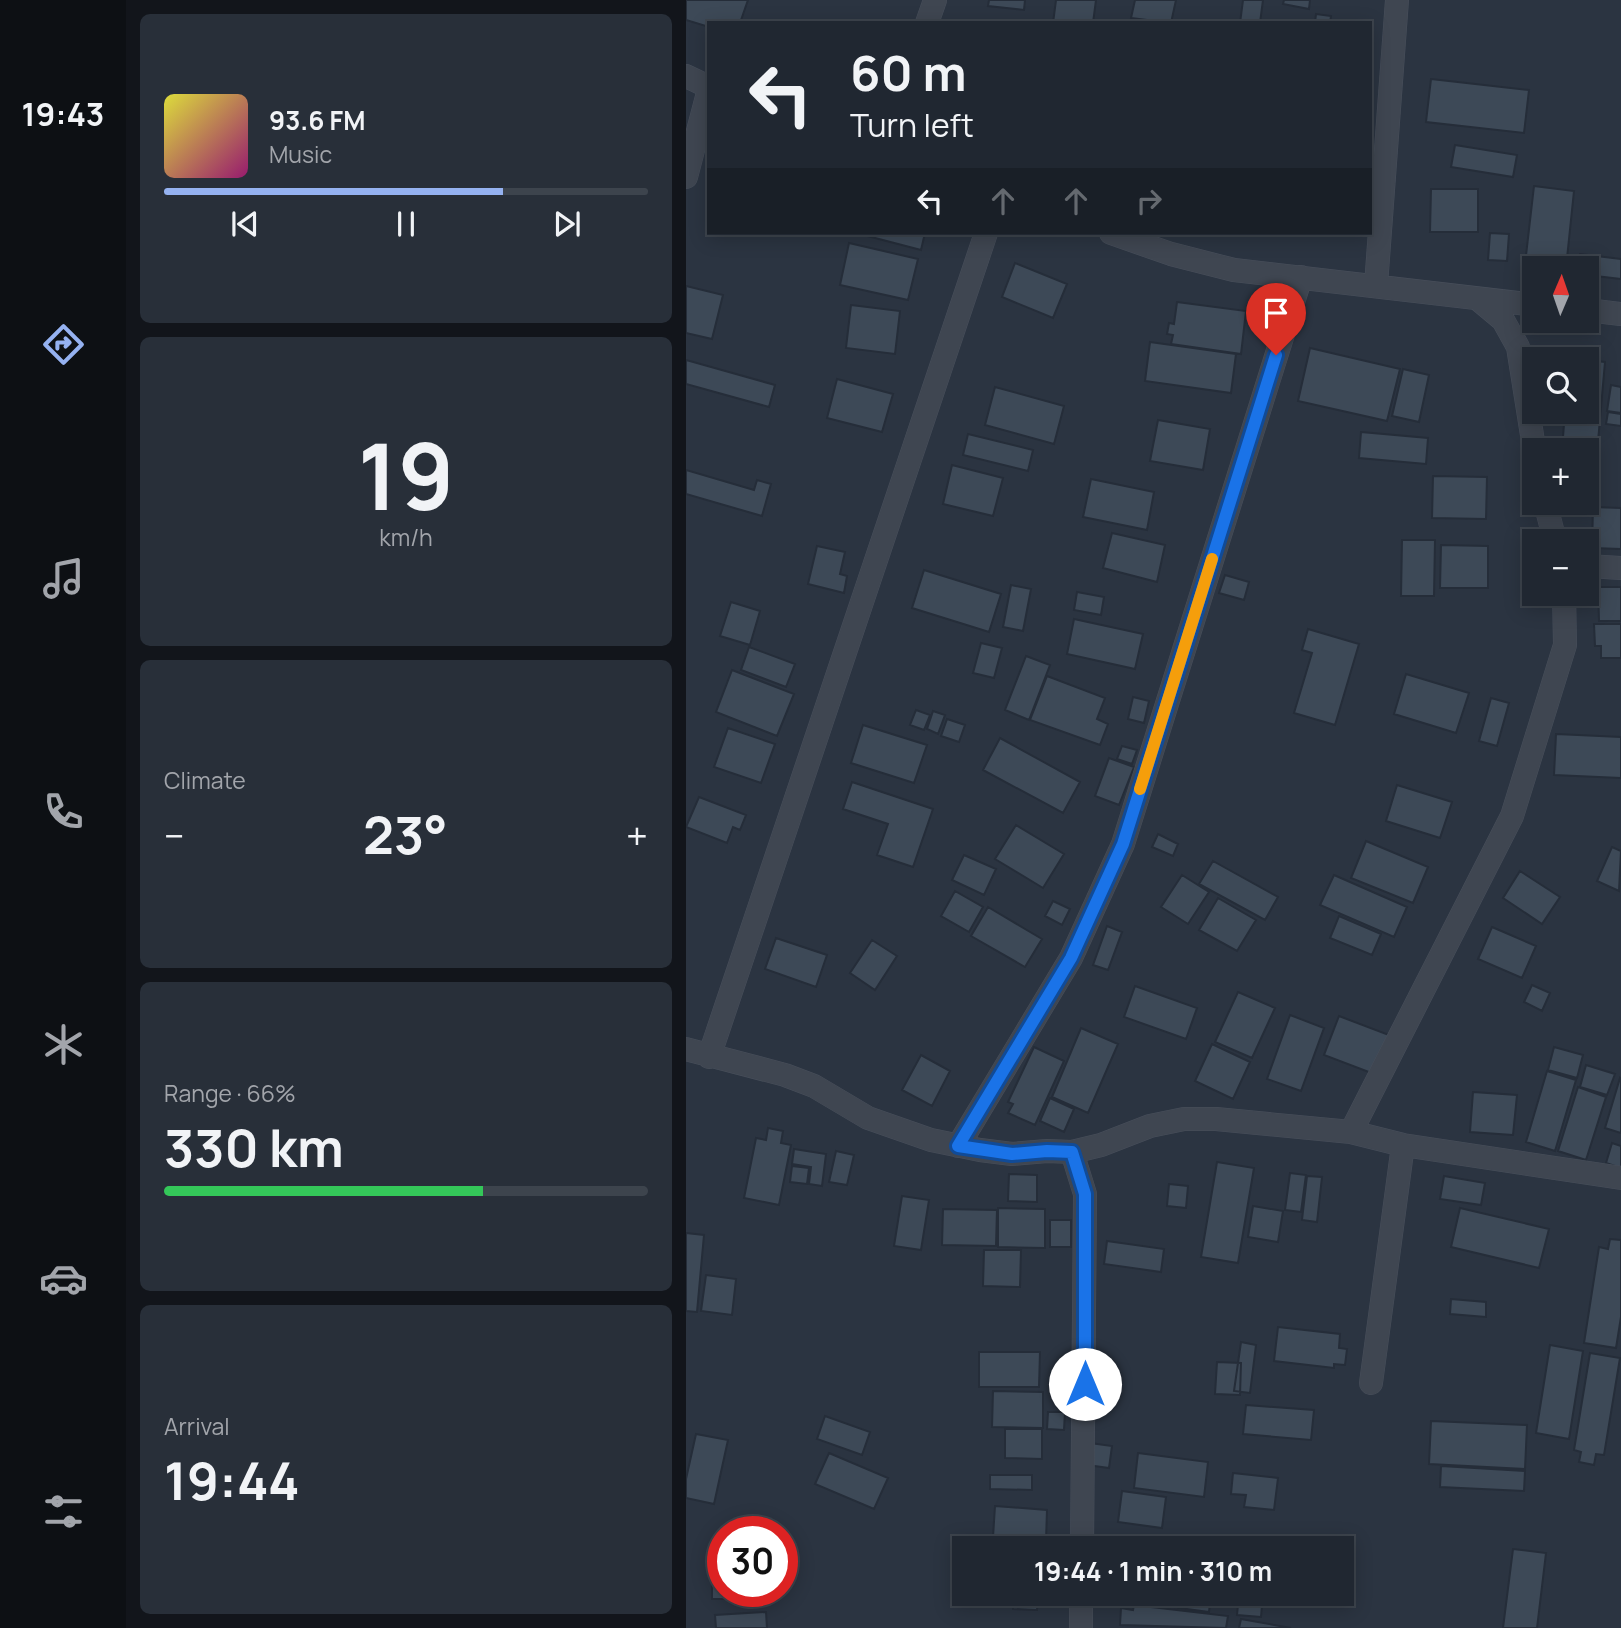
<!DOCTYPE html>
<html lang="en">
<head>
<meta charset="utf-8">
<style>
  :root { --surface:#202731; --page:#282f39; --text:#f1f3f6; --muted:#a2a5ab; --line:#3d444d; --accent:#95b2f1 }
  body { margin:0; font-family:Manrope,sans-serif; background:var(--page); color:var(--text); height:100vh; display:flex; flex-direction:column; font-size:26px; white-space:nowrap }
  * { box-sizing:border-box; margin:0 }
  p { font-size:23px; color:var(--muted) }
  .icon { flex:none; width:38px; height:38px; fill:none; stroke:currentColor; stroke-width:2; stroke-linecap:round; stroke-linejoin:round }
  .map { position:relative; flex:1; overflow:hidden }
  .panel { display:flex; flex-direction:column; gap:14px; padding:14px; background:#12151b; width:560px }
  .panel>* { flex:none }
  .top-card { position:absolute; left:21px; top:21px; width:665px; height:214px; border-radius:0px; box-shadow:0 4px 18px #0003,0 0 0 2px var(--line); background:#202731; color:var(--text); overflow:hidden }
  .needle { width:46px; rotate:2deg }
  .tools { position:absolute; left:836px; top:256px; display:grid; gap:14px }
  .tools a { display:grid; place-items:center; width:77px; height:77px; border-radius:0px; background:var(--surface); box-shadow:0 4px 18px #0003,0 0 0 2px var(--line); font-size:35px }
  .speed { position:absolute; left:21px; top:1516px; display:flex; gap:14px; font-size:35px; font-weight:700; text-align:center }
  .speed>* { display:grid; place-content:center; width:91px; height:91px; border-radius:50%; background:var(--surface); box-shadow:0 4px 18px #0003,0 0 0 2px var(--line); line-height:1 }
  .speed .limit { border:10px solid #d22; background:#fff; color:#111 }
  .pin { position:absolute; display:grid; place-items:center; width:60px; height:60px; color:#fff; margin:-72px -30px; border-radius:50% 50% 50% 0; rotate:-45deg; box-shadow:0 0 7px #0007 }
  .pin .icon { rotate:45deg }
  .me { position:absolute; width:77px; margin:-38px; rotate:0deg; stroke-linejoin:round; filter:drop-shadow(0 0 5px #0008) }
  .turn { display:flex; align-items:center; gap:24px; height:147px; padding:0 28px; font-size:32px }
  .turn .icon { width:91px; height:91px; stroke-width:2.5 }
  .turn b { display:block; font-size:49px; line-height:60px }
  .lanes { display:flex; align-items:center; height:66px; padding:0 28px; background:#0003; justify-content:center; gap:35px; direction:ltr }
  .lanes .off { opacity:.35 }
  .big { font-size:52px; font-weight:700; line-height:1.1 }
  .panel .widget { flex:1; display:flex; flex-direction:column; justify-content:center; gap:10px; min-width:0; padding:0 24px; border-radius:10px; background:var(--page) }
  .panel .dial { align-items:center; gap:0 }
  .dial b { font-size:91px; line-height:1 }
  .song { display:flex; align-items:center; gap:21px }
  .cover { width:84px; height:84px; border-radius:10px; background:linear-gradient(135deg,hsl(60 70% 55%),hsl(320 70% 35%)) }
  .played { height:7px; border-radius:4px; background:linear-gradient(90deg,var(--accent) 70%,var(--line) 70%) }
  .keys { display:flex; justify-content:space-around; direction:ltr }
  .heat { display:flex; justify-content:space-between; align-items:center; font-size:38px; direction:ltr }
  .charge { height:10px; border-radius:5px; background:linear-gradient(90deg,#34c759 66%,var(--line) 0) }
  .trip { position:absolute; left:266px; top:1536px; width:402px; height:70px; border-radius:0px; background:var(--surface); box-shadow:0 4px 18px #0003,0 0 0 2px var(--line); font-weight:700; line-height:70px; text-align:center }
  main { display:flex; flex:1; min-height:0 }
  .menu { display:flex; flex-direction:column; width:126px; justify-content:space-around; align-items:center; background:#0d1014; color:var(--muted) }
  .menu .icon { width:49px; height:49px }
  .menu .current { color:var(--accent) }
  .menu b { font-size:32px; color:var(--text) }
  .map>svg:first-child { display:block }
</style>
</head>
<body>
<main>
<nav class="menu">
<b>19:43</b>
<svg class="icon current" aria-label="directions" viewBox="0 0 24 24"><path d="M12 3l9 9-9 9-9-9zM9 14v-3h6M13 9l2 2-2 2"/></svg>
<svg class="icon" aria-label="music" viewBox="0 0 24 24"><path d="M9 18V5l10-2v13"/><circle cx="6" cy="18" r="3"/><circle cx="16" cy="16" r="3"/></svg>
<svg class="icon" aria-label="phone" viewBox="0 0 24 24"><path d="M5 4h4l2 5-3 2q2 4 5 5l2-3 5 2v4C11 20 4 13 5 4z"/></svg>
<svg class="icon" aria-label="climate" viewBox="0 0 24 24"><path d="M12 3v18M4 7l16 10M4 17L20 7"/></svg>
<svg class="icon" aria-label="car" viewBox="0 0 24 24"><path d="M5 17H2v-5l4-1 3-4h7l3 4 3 1v5h-3M9 17h6M6 11h13"/><circle cx="7" cy="17" r="2"/><circle cx="17" cy="17" r="2"/></svg>
<svg class="icon" aria-label="filters" viewBox="0 0 24 24"><path d="M4 7h16M4 17h16"/><circle cx="9" cy="7" r="2"/><circle cx="15" cy="17" r="2"/></svg>
</nav>
<section class="panel">
<div class="widget">
<div class="song"><i class="cover"></i><div><b>93.6 FM</b><p>Music</p></div></div>
<div class="played"></div>
<div class="keys"><svg class="icon" aria-label="previous" viewBox="0 0 24 24"><path d="M18 5L8 12l10 7zM5 5v14"/></svg><svg class="icon" aria-label="pause" viewBox="0 0 24 24"><path d="M8 5v14M16 5v14"/></svg><svg class="icon" aria-label="next" viewBox="0 0 24 24"><path d="M6 5l10 7-10 7zM19 5v14"/></svg></div>
</div>
<div class="widget dial"><b>19</b><p>km/h</p></div>
<div class="widget"><p>Climate</p>
<div class="heat"><a>−</a><b class="big">23°</b><a>+</a></div>
</div>
<div class="widget"><p>Range · 66%</p><b class="big">330 km</b><div class="charge"></div></div>
<div class="widget"><p>Arrival</p><b class="big">19:44</b></div>
</section>
<div class="map">
<svg width="935" height="1628" viewBox="0 0 935 1628">
  <rect width="100%" height="100%" fill="#2b3441"/>
  <path fill="#3d4957" stroke="#252d39" stroke-width="2" d="M0,0H62L54,23H23V27L0,20Z
    M303,0H339L338,10L302,6Z
    M370,0H410L407,23H367Z
    M449,0H490L485,23L445,18Z
    M557,0H577L574,23H554Z
    M598,0H624L623,9L597,4Z
    M630,14L645,16L644,23H629Z
    M745,79L843,90L838,133L740,122Z
    M769,145L831,155L827,177L765,167Z
    M848,186L888,191L880,268L839,264Z
    M745,189H792V232H744Z
    M170,233H239L235,250Z
    M804,233L823,234L821,261L802,260Z
    M163,243L232,259L222,300L154,285Z
    M894,254L935,259V279L901,275V268H893Z
    M329,263L381,284L367,318L316,297Z
    M0,286L37,295L26,339L0,333Z
    M491,302L560,311L555,354L485,344L487,335L481,334L483,323L488,324Z
    M165,305L214,311L209,354L160,348Z
    M464,342L550,354L545,393L459,381Z
    M624,348L714,369L701,421L612,401Z
    M0,360L89,385L83,407L0,384Z
    M901,360L919,362L911,453L876,450L879,411H901Z
    M717,369L743,375L733,422L706,416Z
    M151,379L207,394L196,432L141,418Z
    M925,385L935,387V413L921,411Z
    M309,387L378,406L368,444L299,425Z
    M922,412L935,414V426L920,424Z
    M472,420L524,429L517,470L464,461Z
    M675,432L742,438L740,464L673,458Z
    M282,434L347,450L342,471L277,455Z
    M266,465L317,478L307,516L257,504Z
    M0,470L68,490L71,480L85,484L76,516L0,494Z
    M747,476L801,477L800,519L746,518Z
    M405,479L468,492L461,530L397,517Z
    M907,507L935,508V549L906,548Z
    M426,533L479,545L471,582L417,568Z
    M716,540H749L748,596H715Z
    M755,545L802,546V588H754Z
    M131,546L159,552L154,574L161,576L158,593L122,584Z
    M238,570L315,594L303,632L226,608Z
    M539,575L563,582L558,600L533,593Z
    M325,585L345,589L337,631L317,627Z
    M912,587H935V621H913Z
    M391,592L418,597L415,615L388,610Z
    M45,602L74,611L64,645L34,636Z
    M388,619L457,634L449,669L381,654Z
    M908,624H935V658H915V646H909Z
    M622,629L673,644L649,725L608,713L626,653L616,650Z
    M295,643L316,648L308,678L287,673Z
    M63,647L109,664L100,687L55,670Z
    M340,656L364,665L343,720L319,710Z
    M46,670L108,694L91,736L30,712Z
    M720,674L783,693L770,733L708,714Z
    M361,676L419,698L411,719L422,724L414,745L344,720Z
    M447,697L463,701L458,723L442,719Z
    M805,698L823,703L811,746L793,741Z
    M230,710L244,715L238,730L224,725Z
    M247,711L259,715L252,734L241,729Z
    M261,719L279,725L273,742L255,736Z
    M177,725L241,745L228,783L165,763Z
    M42,728L89,744L75,783L28,767Z
    M870,734L935,737V778L868,775Z
    M314,738L394,782L377,813L297,770Z
    M436,746L451,750L446,764L431,759Z
    M423,758L448,767L433,805L409,796Z
    M166,782L247,809L227,867L191,855L202,824L157,809Z
    M711,785L766,802L754,838L700,821Z
    M13,797L60,815L54,830L47,827L41,843L0,827Z
    M330,825L378,854L357,888L309,859Z
    M472,834L492,844L487,856L466,847Z
    M680,841L742,867L727,903L665,878Z
    M926,847L935,851L933,891L911,881Z
    M278,855L310,869L298,895L266,880Z
    M527,861L592,897L579,920L513,884Z
    M834,871L874,897L856,924L817,898Z
    M496,875L523,892L502,924L475,907Z
    M648,875L721,907L708,937L634,905Z
    M269,891L297,907L283,932L255,916Z
    M532,898L570,920L551,951L513,930Z
    M367,901L384,909L376,925L359,916Z
    M302,907L356,939L339,967L285,936Z
    M653,916L695,934L686,955L644,938Z
    M421,926L436,932L422,970L407,965Z
    M806,927L850,946L836,978L792,959Z
    M90,938L141,955L130,987L79,969Z
    M186,940L211,956L189,990L164,973Z
    M846,985L864,993L856,1011L838,1002Z
    M449,986L511,1008L500,1039L438,1017Z
    M552,992L589,1008L566,1058L529,1042Z
    M604,1015L638,1028L615,1091L581,1079Z
    M653,1016L703,1035L688,1074L638,1055Z
    M395,1028L432,1044L402,1113L366,1097Z
    M526,1044L564,1062L547,1099L509,1081Z
    M348,1047L378,1061L349,1125L322,1113L327,1104L322,1102Z
    M868,1047L897,1055L891,1078L862,1070Z
    M235,1055L264,1071L246,1106L216,1090Z
    M900,1065L929,1074L921,1095L894,1087Z
    M861,1071L890,1080L869,1151L840,1142Z
    M934,1078L935,1079V1133L919,1128Z
    M892,1087L920,1097L900,1160L872,1151Z
    M787,1092L831,1095L827,1135L784,1132Z
    M364,1098L388,1109L378,1132L354,1121Z
    M82,1128L97,1131L95,1143L105,1145L93,1205L58,1198L70,1138L80,1140Z
    M926,1143L935,1146V1168L920,1163Z
    M108,1149L140,1154L136,1186L123,1184L125,1167L106,1164Z
    M150,1151L168,1155L161,1185L143,1182Z
    M531,1162L568,1168L552,1263L515,1257Z
    M106,1166L123,1168L121,1184L104,1182Z
    M604,1173L620,1175L615,1212L599,1210Z
    M323,1174L351,1175V1202L322,1201Z
    M621,1176L636,1177L631,1222L616,1220Z
    M758,1176L799,1183L795,1205L754,1199Z
    M483,1184L502,1186L500,1208L481,1206Z
    M216,1196L243,1200L235,1250L208,1246Z
    M567,1206L597,1211L592,1242L562,1237Z
    M312,1208L359,1209V1248L312,1247Z
    M774,1208L863,1229L853,1268L765,1247Z
    M257,1209L311,1210L310,1246L256,1245Z
    M364,1220H385V1247H364Z
    M0,1233L18,1235L11,1312L0,1311Z
    M924,1239L935,1240V1317L930,1348L898,1343L913,1247L922,1249Z
    M421,1241L478,1249L475,1272L418,1264Z
    M298,1250H335L334,1287L297,1286Z
    M20,1275L50,1279L46,1315L15,1311Z
    M765,1299L800,1302V1317L764,1314Z
    M592,1327L654,1334L653,1348L661,1349L659,1365L648,1364V1368L588,1361Z
    M555,1342L570,1345L564,1393L548,1391Z
    M864,1345L897,1351L883,1439L850,1433Z
    M293,1352H354L353,1387H293Z
    M904,1353L934,1358L918,1455L910,1454L908,1465L893,1462L895,1452L888,1450Z
    M531,1362L555,1363L554,1395L529,1394Z
    M307,1391L357,1392V1428L306,1427Z
    M560,1405L628,1410L625,1440L557,1434Z
    M362,1412H379L378,1430L361,1429Z
    M139,1416L184,1432L176,1455L131,1439Z
    M745,1421L841,1425L839,1469L743,1464Z
    M319,1429H356V1459L319,1458Z
    M10,1434L42,1440L28,1504L0,1498V1479Z
    M404,1443L426,1446L423,1468L401,1465Z
    M143,1453L202,1478L188,1509L129,1484Z
    M452,1453L522,1462L518,1497L448,1488Z
    M755,1466L839,1471L838,1491L754,1487Z
    M547,1473L592,1478L588,1510L558,1507L560,1495L545,1494Z
    M304,1475H346V1490L304,1489Z
    M436,1491L480,1497L476,1528L432,1522Z
    M309,1506L361,1510L360,1541L307,1537Z
    M827,1549L860,1553L851,1628H817Z
    M26,1564H37V1591H77L76,1599H26Z
    M327,1594H352L351,1610L327,1609Z
    M435,1594H525L523,1612L434,1600Z
    M553,1594H577L575,1617L551,1615Z
    M448,1605L542,1616L540,1628L434,1625L435,1608L447,1610Z
    M80,1612L81,1628H30L29,1615Z
    M555,1619L605,1628H553Z"/>
  <g fill="none" stroke-linecap="round" stroke-linejoin="round">
    <defs>
      <path id="minor" d="M241,23L249,0
        M0,76L23,87
        M0,177L23,89
        M425,233L485,254L548,270L849,305
        M690,285L711,0
        M793,300L817,320L832,347L849,454
        M901,310L935,314
        M859,502L869,541
        M901,566L935,568
        M0,1049L99,1075L128,1086L182,1118L245,1140L294,1150L326,1154L361,1151L386,1152L415,1145L464,1126L498,1119H530L665,1132L717,1145L935,1178
        M23,1057L300,233
        M665,1132L826,816L879,645L878,593
        M272,1146L385,958L437,844L615,277
        M386,1152L399,1194L396,1549
        M685,1383L717,1145
        M395,1628V1594"/>
    </defs>
    <use href="#minor" stroke="#484f5b" stroke-width="24"/>
    <use href="#minor" stroke="#3f4651" stroke-width="23"/>
  </g>
  <g fill="none" stroke-linecap="round" stroke-linejoin="round">
    <defs>
      <path id="route" d="M399,1384V1194L386,1152L361,1151L326,1154L272,1146L385,958L437,844L590,355"/>
    </defs>
    <use href="#route" stroke="#114b97" stroke-width="18"/>
    <use href="#route" stroke="#1a73e8" stroke-width="12"/>
    <path stroke="#f59e0b" stroke-width="12" d="M454,789L526,559"/>
  </g>
</svg>
<div class="tools">
<a><svg class="needle" viewBox="-14 -14 28 28"><path d="M0-13l5 13h-10z" fill="#e53935"/><path d="M0 13l5-13h-10z" fill="#a2a5ab"/></svg></a>
<a><svg class="icon" aria-label="search" viewBox="0 0 24 24"><circle cx="10" cy="10" r="6"/><path d="M15 15l6 6"/></svg></a>
<a>+</a>
<a>−</a>
</div>
<div class="speed"><div class="limit">30</div></div>
<div class="pin" style="left:590px;top:355px;background:#d93025"><svg class="icon" aria-label="arrive" viewBox="0 0 24 24"><path d="M6 21V4h12l-3 4 3 4H6"/></svg></div>
<svg class="me" style="left:399px;top:1384px" viewBox="-20 -20 40 40"><circle r="19" fill="#fff"/><path d="M0-13L10 11 0 6-10 11z" fill="#1a73e8"/></svg>
<div class="trip">19:44 · 1 min · 310 m</div>
<div class="top-card">
<div class="turn"><svg class="icon" aria-label="left" viewBox="0 0 24 24"><path d="M17 20v-9H6M10 6l-5 5 5 5"/></svg><div><b>60 m</b>Turn left</div></div>
<div class="lanes"><svg class="icon" aria-label="left" viewBox="0 0 24 24"><path d="M17 20v-9H6M10 6l-5 5 5 5"/></svg><svg class="icon off" aria-label="ahead" viewBox="0 0 24 24"><path d="M12 20V5M6 11l6-6 6 6"/></svg><svg class="icon off" aria-label="ahead" viewBox="0 0 24 24"><path d="M12 20V5M6 11l6-6 6 6"/></svg><svg class="icon off" aria-label="right" viewBox="0 0 24 24"><path d="M7 20v-9h11M14 6l5 5-5 5"/></svg></div>
</div>
</div>
</main>
</body>
</html>
